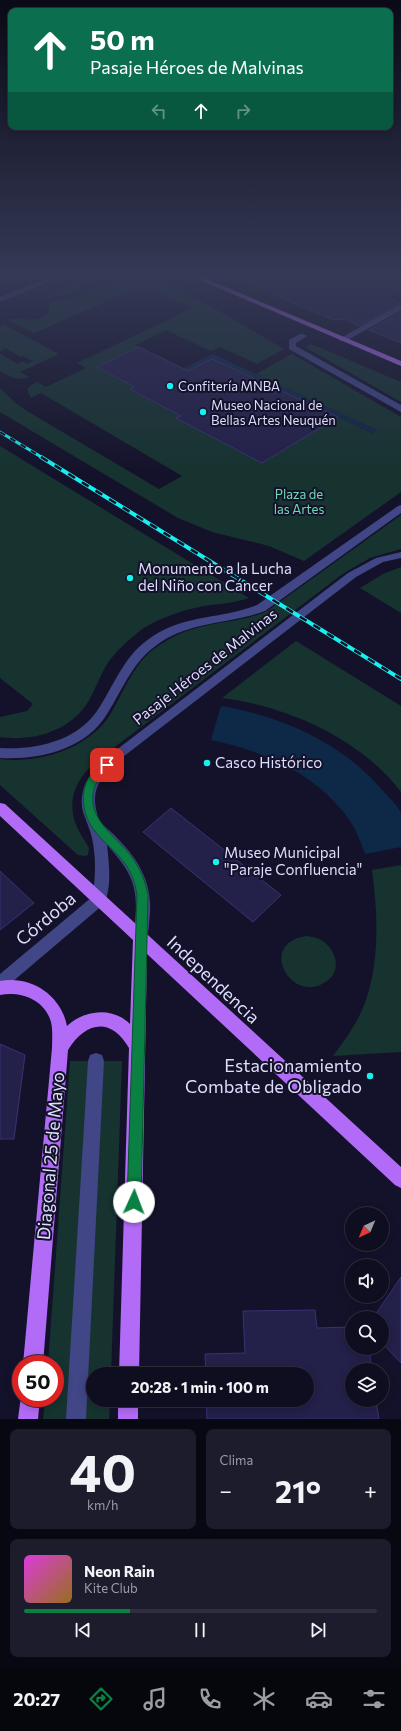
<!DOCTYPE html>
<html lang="es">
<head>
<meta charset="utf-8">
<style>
  :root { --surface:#0f0e20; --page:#1d1c2d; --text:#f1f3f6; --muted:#9b9ca5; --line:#2f2e3e; --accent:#0b8043 }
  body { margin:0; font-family:Commissioner,sans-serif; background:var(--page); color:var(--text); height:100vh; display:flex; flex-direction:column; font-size:15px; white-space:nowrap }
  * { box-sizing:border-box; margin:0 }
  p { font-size:13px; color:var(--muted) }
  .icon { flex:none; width:22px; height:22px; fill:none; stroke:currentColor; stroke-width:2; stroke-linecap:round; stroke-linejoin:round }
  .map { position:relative; height:1419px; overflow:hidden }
  .drawer { display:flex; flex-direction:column; gap:10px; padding:10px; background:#080812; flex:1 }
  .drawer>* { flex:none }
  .guide { position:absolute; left:8px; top:8px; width:385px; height:122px; border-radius:8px; box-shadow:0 2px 10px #0003,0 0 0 1px var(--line); background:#0b6e4f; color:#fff; overflow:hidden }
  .needle { width:26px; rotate:224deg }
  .controls { position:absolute; left:345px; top:1207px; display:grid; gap:8px }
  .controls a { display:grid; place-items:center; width:44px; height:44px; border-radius:50%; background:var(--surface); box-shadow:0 2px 10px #0003,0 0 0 1px var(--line); font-size:20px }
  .speed { position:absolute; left:12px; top:1355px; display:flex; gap:8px; font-size:20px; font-weight:700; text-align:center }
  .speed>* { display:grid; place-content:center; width:52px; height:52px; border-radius:50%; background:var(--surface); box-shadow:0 2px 10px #0003,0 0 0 1px var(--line); line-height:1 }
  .speed .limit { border:6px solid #d22; background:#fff; color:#111 }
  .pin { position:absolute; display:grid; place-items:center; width:34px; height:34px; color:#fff; margin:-17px; border-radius:8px; box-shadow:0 2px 6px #0006 }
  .me { position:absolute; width:44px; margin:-22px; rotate:2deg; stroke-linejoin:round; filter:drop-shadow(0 0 3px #0008) }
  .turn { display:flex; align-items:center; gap:14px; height:84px; padding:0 16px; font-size:18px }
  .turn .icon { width:52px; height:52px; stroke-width:2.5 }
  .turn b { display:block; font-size:28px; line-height:34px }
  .lanes { display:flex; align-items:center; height:38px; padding:0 16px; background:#0003; justify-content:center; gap:20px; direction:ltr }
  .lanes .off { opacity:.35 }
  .big { font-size:30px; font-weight:700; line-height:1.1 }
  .drawer .tile { flex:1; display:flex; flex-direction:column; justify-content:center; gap:6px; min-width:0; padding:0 14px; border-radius:8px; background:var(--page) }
  .drawer .dial { align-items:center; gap:0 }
  .dial b { font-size:52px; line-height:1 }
  .song { display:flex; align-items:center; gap:12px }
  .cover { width:48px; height:48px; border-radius:6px; background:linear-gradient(135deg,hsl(300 70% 55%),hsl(40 70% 35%)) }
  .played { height:4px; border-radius:2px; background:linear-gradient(90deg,var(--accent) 30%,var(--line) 30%) }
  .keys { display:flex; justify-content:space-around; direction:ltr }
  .heat { display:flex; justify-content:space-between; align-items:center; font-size:22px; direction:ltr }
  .drawer .tiles { flex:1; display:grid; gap:10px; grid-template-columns:1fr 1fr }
  .tile:last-child { grid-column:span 2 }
  .trip { position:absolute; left:86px; top:1367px; width:228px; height:40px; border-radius:20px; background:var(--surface); box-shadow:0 2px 10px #0003,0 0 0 1px var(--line); font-weight:700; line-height:40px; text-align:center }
  .tab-bar { display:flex; height:64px; justify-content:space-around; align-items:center; background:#06060d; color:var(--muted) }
  .tab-bar .icon { width:28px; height:28px }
  .tab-bar .on { color:var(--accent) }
  .tab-bar b { font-size:18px; color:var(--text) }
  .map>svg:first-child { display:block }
</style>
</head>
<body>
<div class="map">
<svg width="401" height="1419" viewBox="0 0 401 1419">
  <rect width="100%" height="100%" fill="#14122a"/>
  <path fill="#16332f" d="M101,274H106L111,277L107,280L83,286L71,294L35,301Z
    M147,275L175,286L284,349L257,364L220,347L211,351L166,330L135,345L139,347L98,368L135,387L131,390L181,416L176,418L262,463L338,417L372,433L376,430L256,374L292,354L401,417V492L304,561L269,546L212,532L178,518L0,412V388L17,404L27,411L159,489L182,476L41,393L31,398L27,390L30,386L37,382L46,387L86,368L77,363L193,308L143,286L34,333L8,320C23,315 35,326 49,313V304L51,302L74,298L94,287L123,284Z
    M3,324L59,354L20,372L29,377C18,381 10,377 0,371V354L18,364L23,361L27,364L33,361L23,356L21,357L5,348L0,351V327Z
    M311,344L401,382V402L305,347Z
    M0,446L249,598C234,603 219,604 204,606C183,610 162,617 144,628C130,638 117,650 107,664C100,676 95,690 88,702C70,731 33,742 0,737V717L27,711L33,704L0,678Z
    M401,515V549L370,558L344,573L99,759C77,777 65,799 77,827C80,834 85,841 89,848L88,855L84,856L78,855L0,785V759C39,764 88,749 110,715C125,690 133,663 158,646C169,639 181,632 193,629C218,621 243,622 267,611Z
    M401,567V613L360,588L383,574Z
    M296,641L401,706V792C361,739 287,706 222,698Z
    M401,865V1052L333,1056C345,1040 358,1022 365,1003C380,960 378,914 372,870Z
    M307,936C313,937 319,938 324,942C337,952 341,971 327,981C293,1007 255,943 307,936Z
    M70,1061H122L111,1374H93V1400H110L109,1419H43L45,1398H55V1364H48Z"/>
  <path fill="#0e2947" d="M213,354L376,430L372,433L212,359L176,378L170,375Z
    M221,706C282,716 343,743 384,792C389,798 399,806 401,814C401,821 401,839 401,847L365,854C361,843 357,831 350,821C318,774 264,751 211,740Z"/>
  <path fill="#23204a" stroke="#383374" d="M224,274H401V290L388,297L401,304H397L359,326L344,319L334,320Z
    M401,312V343L369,330Z
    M139,347L188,371L212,359L338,417L262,463L176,418L181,416L130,389L135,387L97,367Z
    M171,808L281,895L253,922L143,832Z
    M0,871L34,903L0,930Z
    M0,1044L25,1055L14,1139H0Z
    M401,1277V1363L382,1343V1318H373Z
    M315,1310L317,1328L352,1327V1348H369L372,1370H352V1400H376L379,1419H207L206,1400H307V1374H206L205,1354L245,1353L243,1311Z"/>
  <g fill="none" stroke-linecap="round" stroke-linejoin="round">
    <path fill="#404686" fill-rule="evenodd" d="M60,274H69L0,302V297Z
      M398,305H401V310L346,341H340L339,339Z
      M300,334H303L307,336L296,343V346L401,405V412L289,349V340Z
      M401,505V513L265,611C230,624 193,621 161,642C132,661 125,686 107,714C85,750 39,760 0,758V748C37,750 78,741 99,708C117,680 124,655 153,636C187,614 221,619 257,605L398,506Z
      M401,552V558L383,562L356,577L119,760C104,774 91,787 96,809C97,813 98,818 100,821C104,827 112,832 117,838C138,859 152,882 150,913C149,923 149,934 145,943L140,945L135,943L133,938C139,894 138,878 107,845C109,863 112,887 104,904L5,988L0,990V974L92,897C96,878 96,857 92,838C90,829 86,821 83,812C77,787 93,768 111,754L348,573L376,558Z
      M96,1053L102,1055L104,1061L86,1419H66L88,1061L90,1055Z"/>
    <path fill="#b26bf6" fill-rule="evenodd" d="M186,274H195L401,361V366Z
      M0,803L5,804L401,1167V1188L395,1185L147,954L139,1374H119L129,1048C111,1016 85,1022 68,1050L43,1364H23L52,1048C52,1040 53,1031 51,1022C45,1000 21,991 0,995V981C31,975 61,995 67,1026C84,1010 112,1006 130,1024L133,940L0,816Z
      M21,1396V1398H40L38,1419H18Z
      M118,1400H138V1419H118Z"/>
    <defs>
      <path id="rail-far1" d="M0,432L43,458"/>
      <path id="rail" d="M41,457L401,679"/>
    </defs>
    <use href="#rail-far1" stroke="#15f1ee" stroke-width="3"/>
    <use href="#rail" stroke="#15f1ee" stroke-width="4"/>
    <use href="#rail-far1" stroke="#14122a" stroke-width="2" stroke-dasharray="6" stroke-linecap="butt"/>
    <use href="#rail" stroke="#14122a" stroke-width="2.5" stroke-dasharray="8" stroke-linecap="butt"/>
  </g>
  <linearGradient id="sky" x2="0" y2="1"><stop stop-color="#0b0a17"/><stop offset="0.58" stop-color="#343955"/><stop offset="1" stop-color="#343955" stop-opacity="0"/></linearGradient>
  <rect width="401" height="473" fill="url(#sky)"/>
  <path fill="#0b8043" stroke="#07532c" d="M107,761L110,762L111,765C107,774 96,779 94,789C86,819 116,836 131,856C140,868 145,880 148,895L141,1202L139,1207L134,1209L129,1207L127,1202L137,895C135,882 131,871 123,861C113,848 98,838 90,824C82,810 80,789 91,775C95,770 100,763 107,761Z"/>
  <g fill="#15f1ee" stroke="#14122a" stroke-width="1.5">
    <circle cx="170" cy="386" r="4"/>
    <circle cx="203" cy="412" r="4"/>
    <circle cx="130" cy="578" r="4"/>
    <circle cx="207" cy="763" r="4"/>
    <circle cx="216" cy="862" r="4"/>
    <circle cx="370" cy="1076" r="4"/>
  </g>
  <g text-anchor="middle" stroke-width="4" stroke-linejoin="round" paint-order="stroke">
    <g font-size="13" fill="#ddddfd" stroke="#14122a" text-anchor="start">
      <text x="178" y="391">Confitería MNBA</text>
      <text x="211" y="410">Museo Nacional de<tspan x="211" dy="15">Bellas Artes Neuquén</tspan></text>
    </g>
    <g font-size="13" fill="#6cdab2" stroke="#14122a">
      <text x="299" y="499">Plaza de<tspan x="299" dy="15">las Artes</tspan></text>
    </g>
    <g font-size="15" fill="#ddddfd" stroke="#14122a" text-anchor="start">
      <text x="138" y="574">Monumento a la Lucha<tspan x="138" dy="17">del Niño con Cáncer</tspan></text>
      <text x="215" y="768">Casco Histórico</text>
      <text x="224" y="858">Museo Municipal<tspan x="224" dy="17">"Paraje Confluencia"</tspan></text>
    </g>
    <g font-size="15" fill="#ddddfd" stroke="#14122a">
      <text transform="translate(205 667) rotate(-38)" y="5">Pasaje Héroes de Malvinas</text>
    </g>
    <g font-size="18" fill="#ddddfd" stroke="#14122a">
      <text transform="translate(46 919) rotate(-40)" y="6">Córdoba</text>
      <text transform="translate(213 980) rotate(43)" y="6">Independencia</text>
      <text transform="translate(51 1156) rotate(-85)" y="6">Diagonal 25 de Mayo</text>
    </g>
    <g font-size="18" fill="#ddddfd" stroke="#14122a" text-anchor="end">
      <text x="362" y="1072">Estacionamiento<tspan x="362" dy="21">Combate de Obligado</tspan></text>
    </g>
  </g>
</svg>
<div class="controls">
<a><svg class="needle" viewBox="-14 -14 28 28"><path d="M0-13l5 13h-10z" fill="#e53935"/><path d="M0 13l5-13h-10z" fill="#9b9ca5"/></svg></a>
<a><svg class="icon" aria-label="sound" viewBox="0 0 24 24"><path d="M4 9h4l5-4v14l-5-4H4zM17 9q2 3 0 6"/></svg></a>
<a><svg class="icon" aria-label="search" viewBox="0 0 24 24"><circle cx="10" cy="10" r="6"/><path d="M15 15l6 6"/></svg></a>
<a><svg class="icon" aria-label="layers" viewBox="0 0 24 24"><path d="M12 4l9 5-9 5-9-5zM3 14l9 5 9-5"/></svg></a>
</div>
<div class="speed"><div class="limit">50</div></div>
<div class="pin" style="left:107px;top:765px;background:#d93025"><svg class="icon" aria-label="arrive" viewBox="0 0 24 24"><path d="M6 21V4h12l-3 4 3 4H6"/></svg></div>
<svg class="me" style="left:134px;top:1202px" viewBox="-20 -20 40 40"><circle r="19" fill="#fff"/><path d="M0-13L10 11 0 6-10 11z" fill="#0b8043"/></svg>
<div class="trip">20:28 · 1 min · 100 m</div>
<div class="guide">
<div class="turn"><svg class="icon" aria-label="ahead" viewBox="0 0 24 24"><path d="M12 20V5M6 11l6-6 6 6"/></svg><div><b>50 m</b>Pasaje Héroes de Malvinas</div></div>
<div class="lanes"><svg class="icon off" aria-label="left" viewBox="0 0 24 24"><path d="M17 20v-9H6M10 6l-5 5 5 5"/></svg><svg class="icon" aria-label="ahead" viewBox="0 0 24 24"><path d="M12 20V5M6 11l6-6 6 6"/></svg><svg class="icon off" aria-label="right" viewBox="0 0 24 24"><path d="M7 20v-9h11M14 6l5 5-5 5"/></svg></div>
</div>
</div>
<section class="drawer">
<div class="tiles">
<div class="tile dial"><b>40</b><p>km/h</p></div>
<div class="tile"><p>Clima</p>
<div class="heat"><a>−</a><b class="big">21°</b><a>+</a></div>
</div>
<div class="tile">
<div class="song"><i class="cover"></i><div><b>Neon Rain</b><p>Kite Club</p></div></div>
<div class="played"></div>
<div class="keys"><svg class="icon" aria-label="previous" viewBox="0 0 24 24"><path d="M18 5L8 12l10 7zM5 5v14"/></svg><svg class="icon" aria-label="pause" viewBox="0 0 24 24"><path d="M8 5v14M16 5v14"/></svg><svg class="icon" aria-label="next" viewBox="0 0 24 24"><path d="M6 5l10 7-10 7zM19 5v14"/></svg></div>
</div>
</div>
</section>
<nav class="tab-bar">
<b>20:27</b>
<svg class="icon on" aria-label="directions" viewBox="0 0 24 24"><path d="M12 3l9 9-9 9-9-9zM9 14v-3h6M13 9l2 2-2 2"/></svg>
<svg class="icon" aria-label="music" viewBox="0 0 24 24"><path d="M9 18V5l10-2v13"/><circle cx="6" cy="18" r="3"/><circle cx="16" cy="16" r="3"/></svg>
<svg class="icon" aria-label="phone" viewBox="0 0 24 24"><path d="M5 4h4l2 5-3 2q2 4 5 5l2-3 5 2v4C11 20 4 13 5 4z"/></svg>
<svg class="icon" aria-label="climate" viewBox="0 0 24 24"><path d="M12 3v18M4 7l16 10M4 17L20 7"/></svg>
<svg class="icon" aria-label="car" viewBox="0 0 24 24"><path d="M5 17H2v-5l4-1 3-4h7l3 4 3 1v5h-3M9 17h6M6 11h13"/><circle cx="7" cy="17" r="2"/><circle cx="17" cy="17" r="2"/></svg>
<svg class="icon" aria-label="filters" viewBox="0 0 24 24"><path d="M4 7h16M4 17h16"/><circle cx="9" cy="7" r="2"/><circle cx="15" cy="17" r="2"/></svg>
</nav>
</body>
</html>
